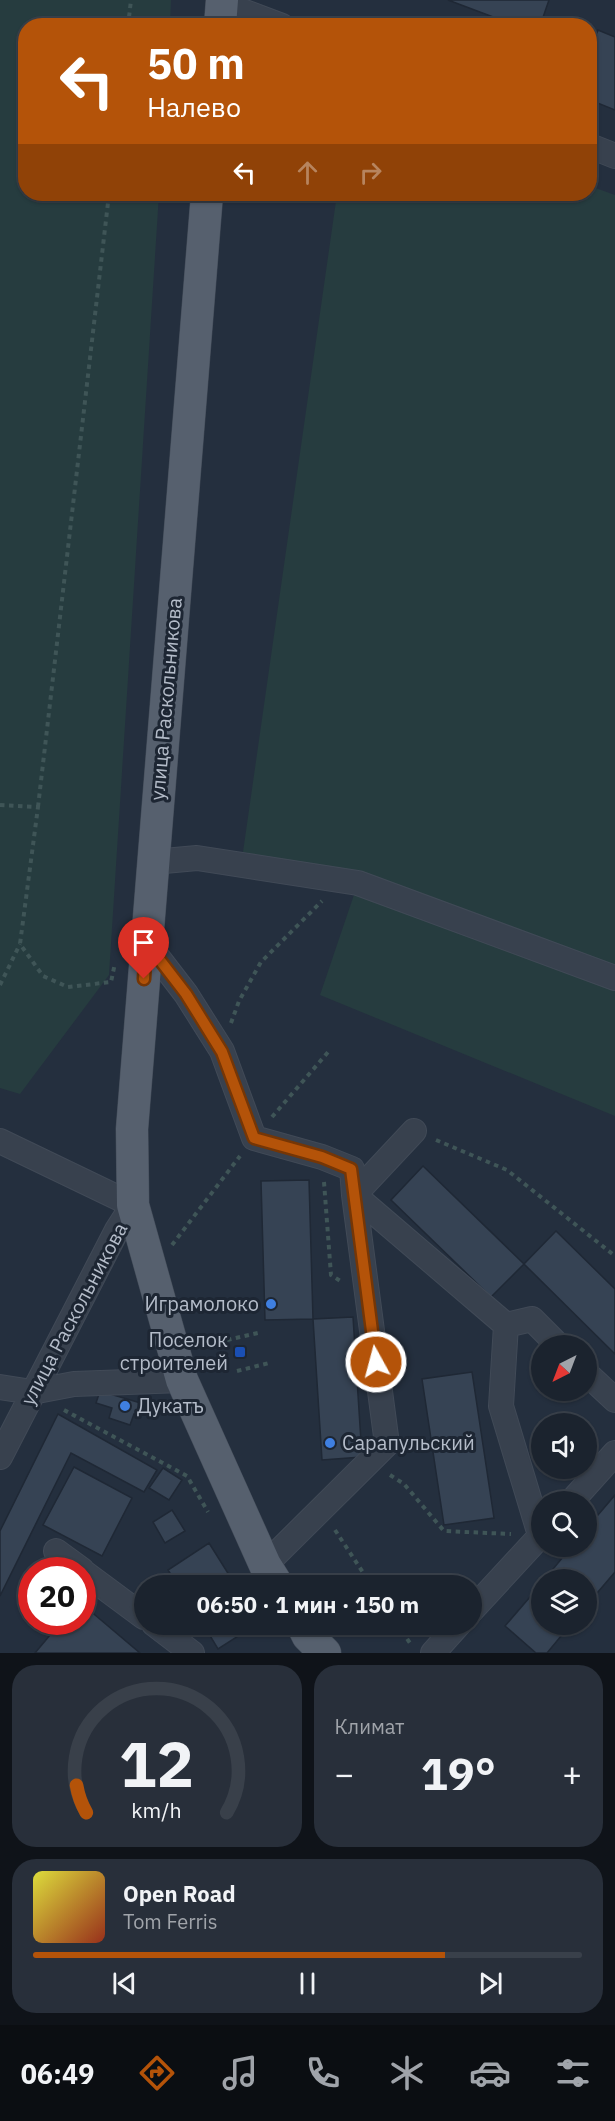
<!DOCTYPE html>
<html lang="ru">
<head>
<meta charset="utf-8">
<style>
  :root { --surface:#1b232e; --page:#282f3a; --text:#f1f3f6; --muted:#a0a4aa; --line:#39404a; --accent:#b45309 }
  body { margin:0; font-family:"IBM Plex Sans",sans-serif; background:var(--page); color:var(--text); height:100vh; display:flex; flex-direction:column; font-size:22px; white-space:nowrap }
  * { box-sizing:border-box; margin:0 }
  p { font-size:20px; color:var(--muted) }
  .icon { flex:none; width:33px; height:33px; fill:none; stroke:currentColor; stroke-width:2; stroke-linecap:round; stroke-linejoin:round }
  .map { position:relative; height:1653px; overflow:hidden }
  .drawer { display:flex; flex-direction:column; gap:12px; padding:12px; background:#0f1319; flex:1 }
  .drawer>* { flex:none }
  .top-card { position:absolute; left:18px; top:18px; width:579px; height:183px; border-radius:24px; box-shadow:0 2px 4px #0004,0 0 0 2px var(--line); background:#b45309; color:#fff; overflow:hidden }
  .needle { width:39px; rotate:222deg }
  .fabs { position:absolute; left:531px; top:1335px; display:grid; gap:12px }
  .fabs a { display:grid; place-items:center; width:66px; height:66px; border-radius:50%; background:var(--surface); box-shadow:0 2px 4px #0004,0 0 0 2px var(--line); font-size:30px }
  .speed { position:absolute; left:18px; top:1557px; display:flex; gap:12px; font-size:30px; font-weight:700; text-align:center }
  .speed>* { display:grid; place-content:center; width:78px; height:78px; border-radius:50%; background:var(--surface); box-shadow:0 2px 4px #0004,0 0 0 2px var(--line); line-height:1 }
  .speed .limit { border:9px solid #d22; background:#fff; color:#111 }
  .pin { position:absolute; display:grid; place-items:center; width:51px; height:51px; color:#fff; margin:-62px -26px; border-radius:50% 50% 50% 0; rotate:-45deg; box-shadow:0 0 6px #0007 }
  .pin .icon { rotate:45deg }
  .me { position:absolute; width:66px; margin:-33px; rotate:353deg; stroke-linejoin:round; filter:drop-shadow(0 0 4px #0008) }
  .turn { display:flex; align-items:center; gap:21px; height:126px; padding:0 30px; font-size:27px }
  .turn .icon { width:78px; height:78px; stroke-width:2.5 }
  .turn b { display:block; font-size:42px; line-height:51px }
  .lanes { display:flex; align-items:center; height:57px; padding:0 30px; background:#0003; justify-content:center; gap:30px; direction:ltr }
  .lanes .off { opacity:.35 }
  .big { font-size:45px; font-weight:800; line-height:1.1 }
  .drawer .card { flex:1; display:flex; flex-direction:column; justify-content:center; gap:9px; min-width:0; padding:0 21px; border-radius:24px; background:var(--page) }
  .drawer .dial { align-items:center; gap:0 }
  .dial svg { height:156px; overflow:visible; fill:none; stroke:var(--line); stroke-width:7; stroke-linecap:round; text-anchor:middle }
  .dial text { fill:var(--text); stroke:none }
  .song { display:flex; align-items:center; gap:18px }
  .cover { width:72px; height:72px; border-radius:9px; background:linear-gradient(135deg,hsl(60 70% 55%),hsl(10 70% 35%)) }
  .played { height:6px; border-radius:3px; background:linear-gradient(90deg,var(--accent) 75%,var(--line) 75%) }
  .keys { display:flex; justify-content:space-around; direction:ltr }
  .heat { display:flex; justify-content:space-between; align-items:center; font-size:33px; direction:ltr }
  .drawer .tiles { flex:1; display:grid; gap:12px; grid-template-columns:1fr 1fr }
  .card:last-child { grid-column:span 2 }
  .trip { position:absolute; left:134px; top:1575px; width:348px; height:60px; border-radius:30px; background:var(--surface); box-shadow:0 2px 4px #0004,0 0 0 2px var(--line); font-weight:800; line-height:60px; text-align:center }
  .dock { display:flex; height:96px; justify-content:space-around; align-items:center; background:#0b0e12; color:var(--muted) }
  .dock .icon { width:42px; height:42px }
  .dock .current { color:var(--accent) }
  .dock b { font-size:27px; color:var(--text) }
  .map>svg:first-child { display:block }
</style>
</head>
<body>
<div class="map">
<svg width="615" height="1653" viewBox="0 0 615 1653">
  <rect width="100%" height="100%" fill="#242f3e"/>
  <path fill="#263c3f" d="M0,0H171L170,25L26,26V194H159L109,975L20,1094L0,1088Z
    M590,186L615,195V1116L320,995L360,877L243,852L337,194H590Z"/>
  <path fill="#364354" stroke="#1f2835" stroke-width="1.5" d="M448,0H549L540,26H517Z
    M598,30L615,37V110L590,100V53Z
    M423,1166L524,1264L491,1297L391,1200Z
    M309,1180L313,1319L265,1320L261,1181Z
    M556,1231L615,1289V1354L524,1264Z
    M353,1317L362,1457L322,1460L313,1319Z
    M472,1372L494,1518L444,1525L422,1379Z
    M100,1391L144,1404L140,1416L134,1414L130,1425L109,1418L112,1408L96,1403Z
    M58,1414L157,1470L144,1492L71,1453L0,1596V1531Z
    M74,1467L132,1498L102,1556L43,1525Z
    M163,1468L182,1480L169,1500L149,1488Z
    M615,1495V1572L586,1606V1580H544L572,1546H586V1529Z
    M172,1510L185,1531L165,1543L153,1522Z
    M209,1543L236,1586H178L168,1570Z
    M542,1583V1624H571L547,1653H536L505,1626Z
    M82,1604L140,1653H35L61,1622H82Z
    M203,1624H257L218,1649Z"/>
  <g fill="none" stroke-linecap="round" stroke-linejoin="round">
    <defs>
      <path id="minor" d="M221,3L282,26
        M590,146L615,156
        M153,862L197,858L358,883L615,978
        M146,942L186,994L222,1051L254,1138L322,1157L352,1169L354,1195L506,1325L532,1319L559,1346
        M0,1141L133,1205L117,1230L0,1457
        M506,1325L501,1406L540,1535
        M586,1373L615,1400
        M0,1387L32,1392L74,1384L182,1380
        M571,1502L615,1453
        M56,1551L82,1570
        M265,1565L387,1444L354,1195L414,1131
        M82,1571L144,1617
        M471,1611L542,1534
        M154,1624L192,1653
        M433,1653L459,1624"/>
      <path id="major" d="M220,26L222,0
        M207,194L132,1129L133,1205L182,1380L265,1565L278,1586
        M302,1624L308,1636L325,1653"/>
    </defs>
    <use href="#minor" stroke="#414a57" stroke-width="26"/>
    <use href="#major" stroke="#414a57" stroke-width="33"/>
    <path stroke="#3f5557" stroke-width="4" stroke-dasharray="4.5 4.5" stroke-linecap="butt" d="M128,26L131,0
      M0,805L38,807L20,944L43,976L68,987L111,982L115,963
      M38,807L109,194
      M0,985L20,944
      M231,1023L239,1001L261,962L322,901
      M272,1117L329,1051
      M436,1140L507,1170L615,1256
      M324,1182L331,1275L342,1282
      M172,1245L240,1156
      M227,1340L262,1332
      M237,1371L269,1363
      M64,1410L187,1476L208,1512
      M390,1475L404,1484L444,1531L511,1534
      M335,1530L372,1586
      M397,1624L412,1646"/>
    <use href="#minor" stroke="#38414e" stroke-width="24"/>
    <use href="#major" stroke="#56606e" stroke-width="32"/>
  </g>
  <g fill="none" stroke-linecap="round" stroke-linejoin="round">
    <defs>
      <path id="route" d="M144,979L146,942L186,994L222,1052L254,1138L322,1157L351,1169L376,1362"/>
    </defs>
    <use href="#route" stroke="#753606" stroke-width="15"/>
    <use href="#route" stroke="#b45309" stroke-width="10"/>
  </g>
  <g fill="#3f7fe0" stroke="#1d2633" stroke-width="2">
    <circle cx="271" cy="1304" r="6"/>
    <circle cx="125" cy="1406" r="6"/>
    <circle cx="330" cy="1443" r="6"/>
  </g>
  <rect fill="#1a4fb4" stroke="#1d2633" stroke-width="2" x="234" y="1346" width="12" height="12" rx="3"/>
  <g text-anchor="middle" stroke-width="6" stroke-linejoin="round" paint-order="stroke">
    <g font-size="20" fill="#b4bcc9" stroke="#1d2633">
      <text transform="translate(166 699) rotate(-85)" y="7">улица Раскольникова</text>
      <text transform="translate(74 1314) rotate(-62)" y="7">улица Раскольникова</text>
    </g>
    <g font-size="20" fill="#b4bcc9" stroke="#1d2633" text-anchor="end">
      <text x="259" y="1311">Играмолоко</text>
      <text x="228" y="1347">Поселок<tspan x="228" dy="23">строителей</tspan></text>
      <text x="137" y="1413" text-anchor="start">Дукатъ</text>
      <text x="342" y="1450" text-anchor="start">Сарапульский</text>
    </g>
  </g>
</svg>
<div class="fabs">
<a><svg class="needle" viewBox="-14 -14 28 28"><path d="M0-13l5 13h-10z" fill="#e53935"/><path d="M0 13l5-13h-10z" fill="#a0a4aa"/></svg></a>
<a><svg class="icon" aria-label="sound" viewBox="0 0 24 24"><path d="M4 9h4l5-4v14l-5-4H4zM17 9q2 3 0 6"/></svg></a>
<a><svg class="icon" aria-label="search" viewBox="0 0 24 24"><circle cx="10" cy="10" r="6"/><path d="M15 15l6 6"/></svg></a>
<a><svg class="icon" aria-label="layers" viewBox="0 0 24 24"><path d="M12 4l9 5-9 5-9-5zM3 14l9 5 9-5"/></svg></a>
</div>
<div class="speed"><div class="limit">20</div></div>
<div class="pin" style="left:144px;top:979px;background:#d93025"><svg class="icon" aria-label="arrive" viewBox="0 0 24 24"><path d="M6 21V4h12l-3 4 3 4H6"/></svg></div>
<svg class="me" style="left:376px;top:1362px" viewBox="-20 -20 40 40"><circle r="17" fill="#b45309" stroke="#fff" stroke-width="3"/><path d="M0-11L8 9 0 5-8 9z" fill="#fff"/></svg>
<div class="trip">06:50 · 1 мин · 150 m</div>
<div class="top-card">
<div class="turn"><svg class="icon" aria-label="left" viewBox="0 0 24 24"><path d="M17 20v-9H6M10 6l-5 5 5 5"/></svg><div><b>50 m</b>Налево</div></div>
<div class="lanes"><svg class="icon" aria-label="left" viewBox="0 0 24 24"><path d="M17 20v-9H6M10 6l-5 5 5 5"/></svg><svg class="icon off" aria-label="ahead" viewBox="0 0 24 24"><path d="M12 20V5M6 11l6-6 6 6"/></svg><svg class="icon off" aria-label="right" viewBox="0 0 24 24"><path d="M7 20v-9h11M14 6l5 5-5 5"/></svg></div>
</div>
</div>
<section class="drawer">
<div class="tiles">
<div class="card dial"><svg viewBox="0 0 100 80">
<path d="M14 69A42 42 0 1 1 86 69"/>
<path d="M14 69A42 42 0 0 1 9 55" stroke="#b45309"/>
<text x="50" y="56" font-size="32" font-weight="700">12</text>
<text x="50" y="72" font-size="11">km/h</text>
</svg></div>
<div class="card"><p>Климат</p>
<div class="heat"><a>−</a><b class="big">19°</b><a>+</a></div>
</div>
<div class="card">
<div class="song"><i class="cover"></i><div><b>Open Road</b><p>Tom Ferris</p></div></div>
<div class="played"></div>
<div class="keys"><svg class="icon" aria-label="previous" viewBox="0 0 24 24"><path d="M18 5L8 12l10 7zM5 5v14"/></svg><svg class="icon" aria-label="pause" viewBox="0 0 24 24"><path d="M8 5v14M16 5v14"/></svg><svg class="icon" aria-label="next" viewBox="0 0 24 24"><path d="M6 5l10 7-10 7zM19 5v14"/></svg></div>
</div>
</div>
</section>
<nav class="dock">
<b>06:49</b>
<svg class="icon current" aria-label="directions" viewBox="0 0 24 24"><path d="M12 3l9 9-9 9-9-9zM9 14v-3h6M13 9l2 2-2 2"/></svg>
<svg class="icon" aria-label="music" viewBox="0 0 24 24"><path d="M9 18V5l10-2v13"/><circle cx="6" cy="18" r="3"/><circle cx="16" cy="16" r="3"/></svg>
<svg class="icon" aria-label="phone" viewBox="0 0 24 24"><path d="M5 4h4l2 5-3 2q2 4 5 5l2-3 5 2v4C11 20 4 13 5 4z"/></svg>
<svg class="icon" aria-label="climate" viewBox="0 0 24 24"><path d="M12 3v18M4 7l16 10M4 17L20 7"/></svg>
<svg class="icon" aria-label="car" viewBox="0 0 24 24"><path d="M5 17H2v-5l4-1 3-4h7l3 4 3 1v5h-3M9 17h6M6 11h13"/><circle cx="7" cy="17" r="2"/><circle cx="17" cy="17" r="2"/></svg>
<svg class="icon" aria-label="filters" viewBox="0 0 24 24"><path d="M4 7h16M4 17h16"/><circle cx="9" cy="7" r="2"/><circle cx="15" cy="17" r="2"/></svg>
</nav>
</body>
</html>
